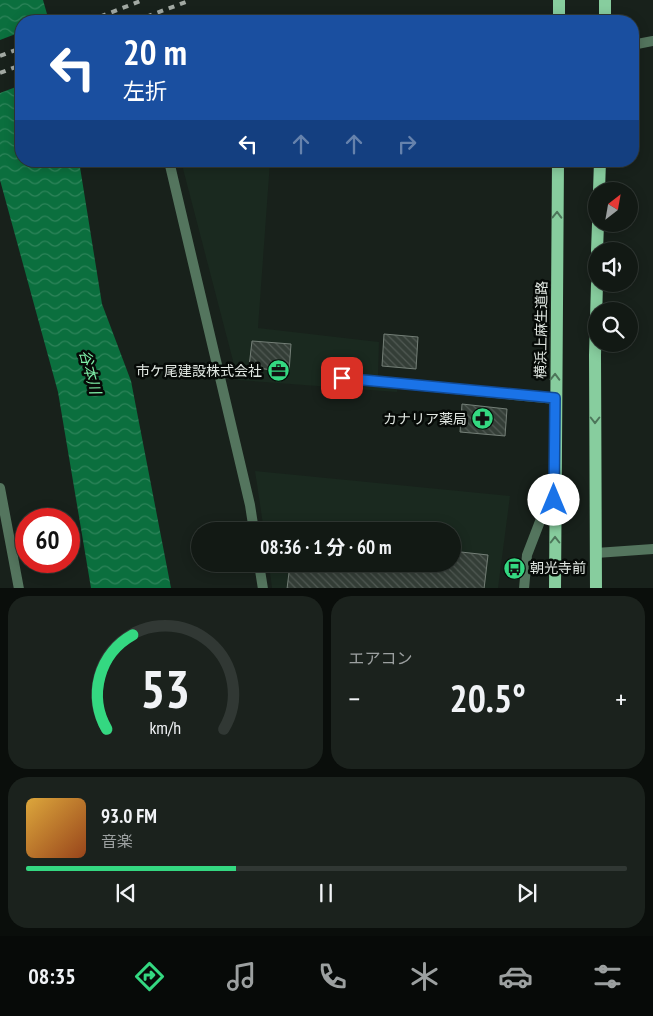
<!DOCTYPE html>
<html lang="ja">
<head>
<meta charset="utf-8">
<style>
  :root { --surface:#121914; --page:#1b221d; --text:#f1f3f6; --muted:#9ca0a0; --line:#313834; --accent:#34d881 }
  body { margin:0; font-family:"PT Sans Narrow","Noto Sans JP",sans-serif; background:var(--page); color:var(--text); height:100vh; display:flex; flex-direction:column; font-size:19px; white-space:nowrap }
  * { box-sizing:border-box; margin:0 }
  p { font-size:16px; color:var(--muted) }
  .icon { flex:none; width:28px; height:28px; fill:none; stroke:currentColor; stroke-width:2; stroke-linecap:round; stroke-linejoin:round }
  .map { position:relative; height:588px; overflow:hidden }
  .sheet { display:flex; flex-direction:column; gap:8px; padding:8px; background:#0a0e0b; flex:1 }
  .sheet>* { flex:none }
  .guide { position:absolute; left:15px; top:15px; width:624px; height:152px; border-radius:20px; box-shadow:0 2px 12px #0003,0 0 0 1px var(--line); background:#1a4fa0; color:#fff; overflow:hidden }
  .needle { width:32px; rotate:31deg }
  .controls { position:absolute; left:588px; top:182px; display:grid; gap:10px }
  .controls a { display:grid; place-items:center; width:50px; height:50px; border-radius:50%; background:var(--surface); box-shadow:0 2px 12px #0003,0 0 0 1px var(--line); font-size:25px }
  .speed { position:absolute; left:15px; top:508px; display:flex; gap:10px; font-size:25px; font-weight:700; text-align:center }
  .speed>* { display:grid; place-content:center; width:65px; height:65px; border-radius:50%; background:var(--surface); box-shadow:0 2px 12px #0003,0 0 0 1px var(--line); line-height:1 }
  .speed .limit { border:8px solid #d22; background:#fff; color:#111 }
  .pin { position:absolute; display:grid; place-items:center; width:42px; height:42px; color:#fff; margin:-21px; border-radius:10px; box-shadow:0 2px 8px #0006 }
  .me { position:absolute; width:55px; margin:-28px; rotate:0deg; stroke-linejoin:round; filter:drop-shadow(0 0 4px #0008) }
  .turn { display:flex; align-items:center; gap:18px; height:105px; padding:0 25px; font-size:22px }
  .turn .icon { width:65px; height:65px; stroke-width:2.5 }
  .turn b { display:block; font-size:35px; line-height:42px }
  .lanes { display:flex; align-items:center; height:48px; padding:0 25px; background:#0003; justify-content:center; gap:25px; direction:ltr }
  .lanes .off { opacity:.35 }
  .big { font-size:38px; font-weight:700; line-height:1.1 }
  .sheet .widget { flex:1; display:flex; flex-direction:column; justify-content:center; gap:8px; min-width:0; padding:0 18px; border-radius:20px; background:var(--page) }
  .sheet .dial { align-items:center; gap:0 }
  .dial svg { height:130px; overflow:visible; fill:none; stroke:var(--line); stroke-width:7; stroke-linecap:round; text-anchor:middle }
  .dial text { fill:var(--text); stroke:none }
  .song { display:flex; align-items:center; gap:15px }
  .cover { width:60px; height:60px; border-radius:8px; background:linear-gradient(135deg,hsl(40 70% 55%),hsl(20 70% 35%)) }
  .played { height:5px; border-radius:2px; background:linear-gradient(90deg,var(--accent) 35%,var(--line) 35%) }
  .keys { display:flex; justify-content:space-around; direction:ltr }
  .heat { display:flex; justify-content:space-between; align-items:center; font-size:28px; direction:ltr }
  .sheet .tiles { flex:1; display:grid; gap:8px; grid-template-columns:1fr 1fr }
  .widget:last-child { grid-column:span 2 }
  .trip { position:absolute; left:191px; top:522px; width:270px; height:50px; border-radius:25px; background:var(--surface); box-shadow:0 2px 12px #0003,0 0 0 1px var(--line); font-weight:700; line-height:50px; text-align:center }
  .dock { display:flex; height:80px; justify-content:space-around; align-items:center; background:#070a08; color:var(--muted) }
  .dock .icon { width:35px; height:35px }
  .dock .active { color:var(--accent) }
  .dock b { font-size:22px; color:var(--text) }
  .map>svg:first-child { display:block }
</style>
</head>
<body>
<div class="map">
<svg width="653" height="589" viewBox="0 0 653 589">
  <defs>
    <pattern id="water-waves" width="16" height="10" patternUnits="userSpaceOnUse" patternTransform="scale(1.25)"><rect width="16" height="10" fill="#0b6f3e"/><path d="M0 5q4-4 8 0t8 0" fill="none" stroke="#2e845a"/></pattern>
    <pattern id="building-back-hatch" width="6" height="6" patternUnits="userSpaceOnUse" patternTransform="scale(1.25)"><rect width="6" height="6" fill="#343e37"/><path d="M-1 5l2 2M0 0l6 6M5-1l2 2" fill="none" stroke="#515a54"/></pattern>
  </defs>
  <rect width="100%" height="100%" fill="#18211b"/>
  <path fill="#1a291f" d="M181,161L270,162L258,328L379,342L378,375L397,377V392L238,380Z
    M255,471L510,496L498,588H272L269,564H452V531H264Z"/>
  <path fill="url(#water-waves)" d="M0,0H43L49,21H21V161H79L102,304L131,381L171,588H91L58,392L0,180Z"/>
  <path fill="#18211b" d="M21,32V85L0,93V40Z"/>
  <path fill="url(#building-back-hatch)" stroke="#747f77" d="M384,334L418,337L416,369L382,366Z
    M252,341L291,344L289,372L249,367Z
    M462,404L507,409L505,436L460,432Z
    M452,551L488,555L484,589H287L290,564H452Z"/>
  <g fill="none" stroke-linecap="round" stroke-linejoin="round">
    <path stroke="#54755e" stroke-width="10" d="M169,161L250,505L254,531
      M342,378L555,399
      M0,488L19,589
      M259,564L263,589
      M524,589L527,555L554,485"/>
    <path stroke="#54755e" stroke-width="10" d="M596,553L653,549"/>
    <path stroke="#54755e" stroke-width="10" d="M632,45L653,41"/>
    <path stroke="#87cd9e" stroke-width="12" d="M559,21V0
      M605,21V0
      M599,191L600,161
      M597,251L598,224
      M555,589L558,161
      M596,589L595,355L597,284"/>
    <path stroke="#a2a9a3" stroke-width="4" stroke-dasharray="6 6" stroke-linecap="butt" d="M89,21L143,0
      M135,21L191,0
      M0,56L21,48
      M0,73L21,65"/>
  </g>
  <defs><path id="oneway-chevron" d="M-2-3.5L2.5 0L-2 3.5" fill="none" stroke-width="1.6" stroke-linecap="round" stroke-linejoin="round" transform="scale(1.25)"/></defs>
  <g stroke="#4d755a">
    <use href="#oneway-chevron" transform="translate(557 215) rotate(-89)"/>
    <use href="#oneway-chevron" transform="translate(555 377) rotate(-89)"/>
    <use href="#oneway-chevron" transform="translate(595 420) rotate(90)"/>
    <use href="#oneway-chevron" transform="translate(555 540) rotate(-90)"/>
  </g>
  <g fill="none" stroke-linecap="round" stroke-linejoin="round">
    <defs>
      <path id="route" d="M342,378L555,398L554,500"/>
    </defs>
    <use href="#route" stroke="#114b97" stroke-width="12"/>
    <use href="#route" stroke="#1a73e8" stroke-width="9"/>
  </g>
  <defs>
    <symbol id="office-disc" viewBox="-11 -11 22 22"><circle r="9.5" fill="#34d881" stroke="#060a07"/><path d="M-6-3h4V-5.5h4V-3h4V5H-6ZM-1-4.5V-3h2v-1.5ZM-6 0V1H6V0Z" fill="#111"/></symbol>
    <symbol id="pharmacy-disc" viewBox="-11 -11 22 22"><circle r="9.5" fill="#34d881" stroke="#060a07"/><path d="M-2-6h4v4h4v4h-4v4h-4v-4h-4v-4h4Z" fill="#111"/></symbol>
    <symbol id="bus-disc" viewBox="-11 -11 22 22"><circle r="9.5" fill="#34d881" stroke="#060a07"/><path d="M-5-6H5V4H4V6H2V4H-2V6H-4V4H-5ZM-3.5-4V0h7V-4ZM-3.5 1.2v1.5H-2V1.2ZM2 1.2v1.5H3.5V1.2Z" fill="#111"/></symbol>
  </defs>
  <g fill-rule="evenodd">
    <use href="#office-disc" x="266" y="358" width="25" height="25"/>
    <use href="#pharmacy-disc" x="470" y="406" width="25" height="25"/>
    <use href="#bus-disc" x="502" y="556" width="25" height="25"/>
  </g>
  <g text-anchor="middle" stroke-width="5" stroke-linejoin="round" paint-order="stroke">
    <g font-size="14" fill="#e2e8e3" stroke="#060a07">
      <text transform="translate(541 330) rotate(-89)" y="5">横浜上麻生道路</text>
    </g>
    <g font-size="14" fill="#e2e8e3" stroke="#060a07" text-anchor="end">
      <text x="262" y="376">市ケ尾建設株式会社</text>
      <text x="467" y="424">カナリア薬局</text>
      <text x="530" y="573" text-anchor="start">朝光寺前</text>
    </g>
    <g font-size="15" font-style="italic" fill="#7ff1a9" stroke="#060a07">
      <text transform="translate(90 372) rotate(75)" y="5">谷本川</text>
    </g>
  </g>
</svg>
<div class="controls">
<a><svg class="needle" viewBox="-14 -14 28 28"><path d="M0-13l5 13h-10z" fill="#e53935"/><path d="M0 13l5-13h-10z" fill="#9ca0a0"/></svg></a>
<a><svg class="icon" aria-label="sound" viewBox="0 0 24 24"><path d="M4 9h4l5-4v14l-5-4H4zM17 9q2 3 0 6"/></svg></a>
<a><svg class="icon" aria-label="search" viewBox="0 0 24 24"><circle cx="10" cy="10" r="6"/><path d="M15 15l6 6"/></svg></a>
</div>
<div class="speed"><div class="limit">60</div></div>
<div class="pin" style="left:342px;top:378px;background:#d93025"><svg class="icon" aria-label="arrive" viewBox="0 0 24 24"><path d="M6 21V4h12l-3 4 3 4H6"/></svg></div>
<svg class="me" style="left:554px;top:500px" viewBox="-20 -20 40 40"><circle r="19" fill="#fff"/><path d="M0-13L10 11 0 6-10 11z" fill="#1a73e8"/></svg>
<div class="trip">08:36 · 1 分 · 60 m</div>
<div class="guide">
<div class="turn"><svg class="icon" aria-label="left" viewBox="0 0 24 24"><path d="M17 20v-9H6M10 6l-5 5 5 5"/></svg><div><b>20 m</b>左折</div></div>
<div class="lanes"><svg class="icon" aria-label="left" viewBox="0 0 24 24"><path d="M17 20v-9H6M10 6l-5 5 5 5"/></svg><svg class="icon off" aria-label="ahead" viewBox="0 0 24 24"><path d="M12 20V5M6 11l6-6 6 6"/></svg><svg class="icon off" aria-label="ahead" viewBox="0 0 24 24"><path d="M12 20V5M6 11l6-6 6 6"/></svg><svg class="icon off" aria-label="right" viewBox="0 0 24 24"><path d="M7 20v-9h11M14 6l5 5-5 5"/></svg></div>
</div>
</div>
<section class="sheet">
<div class="tiles">
<div class="widget dial"><svg viewBox="0 0 100 80">
<path d="M14 69A42 42 0 1 1 86 69"/>
<path d="M14 69A42 42 0 0 1 30 11" stroke="#34d881"/>
<text x="50" y="56" font-size="32" font-weight="700">53</text>
<text x="50" y="72" font-size="11">km/h</text>
</svg></div>
<div class="widget"><p>エアコン</p>
<div class="heat"><a>−</a><b class="big">20.5°</b><a>+</a></div>
</div>
<div class="widget">
<div class="song"><i class="cover"></i><div><b>93.0 FM</b><p>音楽</p></div></div>
<div class="played"></div>
<div class="keys"><svg class="icon" aria-label="previous" viewBox="0 0 24 24"><path d="M18 5L8 12l10 7zM5 5v14"/></svg><svg class="icon" aria-label="pause" viewBox="0 0 24 24"><path d="M8 5v14M16 5v14"/></svg><svg class="icon" aria-label="next" viewBox="0 0 24 24"><path d="M6 5l10 7-10 7zM19 5v14"/></svg></div>
</div>
</div>
</section>
<nav class="dock">
<b>08:35</b>
<svg class="icon active" aria-label="directions" viewBox="0 0 24 24"><path d="M12 3l9 9-9 9-9-9zM9 14v-3h6M13 9l2 2-2 2"/></svg>
<svg class="icon" aria-label="music" viewBox="0 0 24 24"><path d="M9 18V5l10-2v13"/><circle cx="6" cy="18" r="3"/><circle cx="16" cy="16" r="3"/></svg>
<svg class="icon" aria-label="phone" viewBox="0 0 24 24"><path d="M5 4h4l2 5-3 2q2 4 5 5l2-3 5 2v4C11 20 4 13 5 4z"/></svg>
<svg class="icon" aria-label="climate" viewBox="0 0 24 24"><path d="M12 3v18M4 7l16 10M4 17L20 7"/></svg>
<svg class="icon" aria-label="car" viewBox="0 0 24 24"><path d="M5 17H2v-5l4-1 3-4h7l3 4 3 1v5h-3M9 17h6M6 11h13"/><circle cx="7" cy="17" r="2"/><circle cx="17" cy="17" r="2"/></svg>
<svg class="icon" aria-label="filters" viewBox="0 0 24 24"><path d="M4 7h16M4 17h16"/><circle cx="9" cy="7" r="2"/><circle cx="15" cy="17" r="2"/></svg>
</nav>
</body>
</html>
